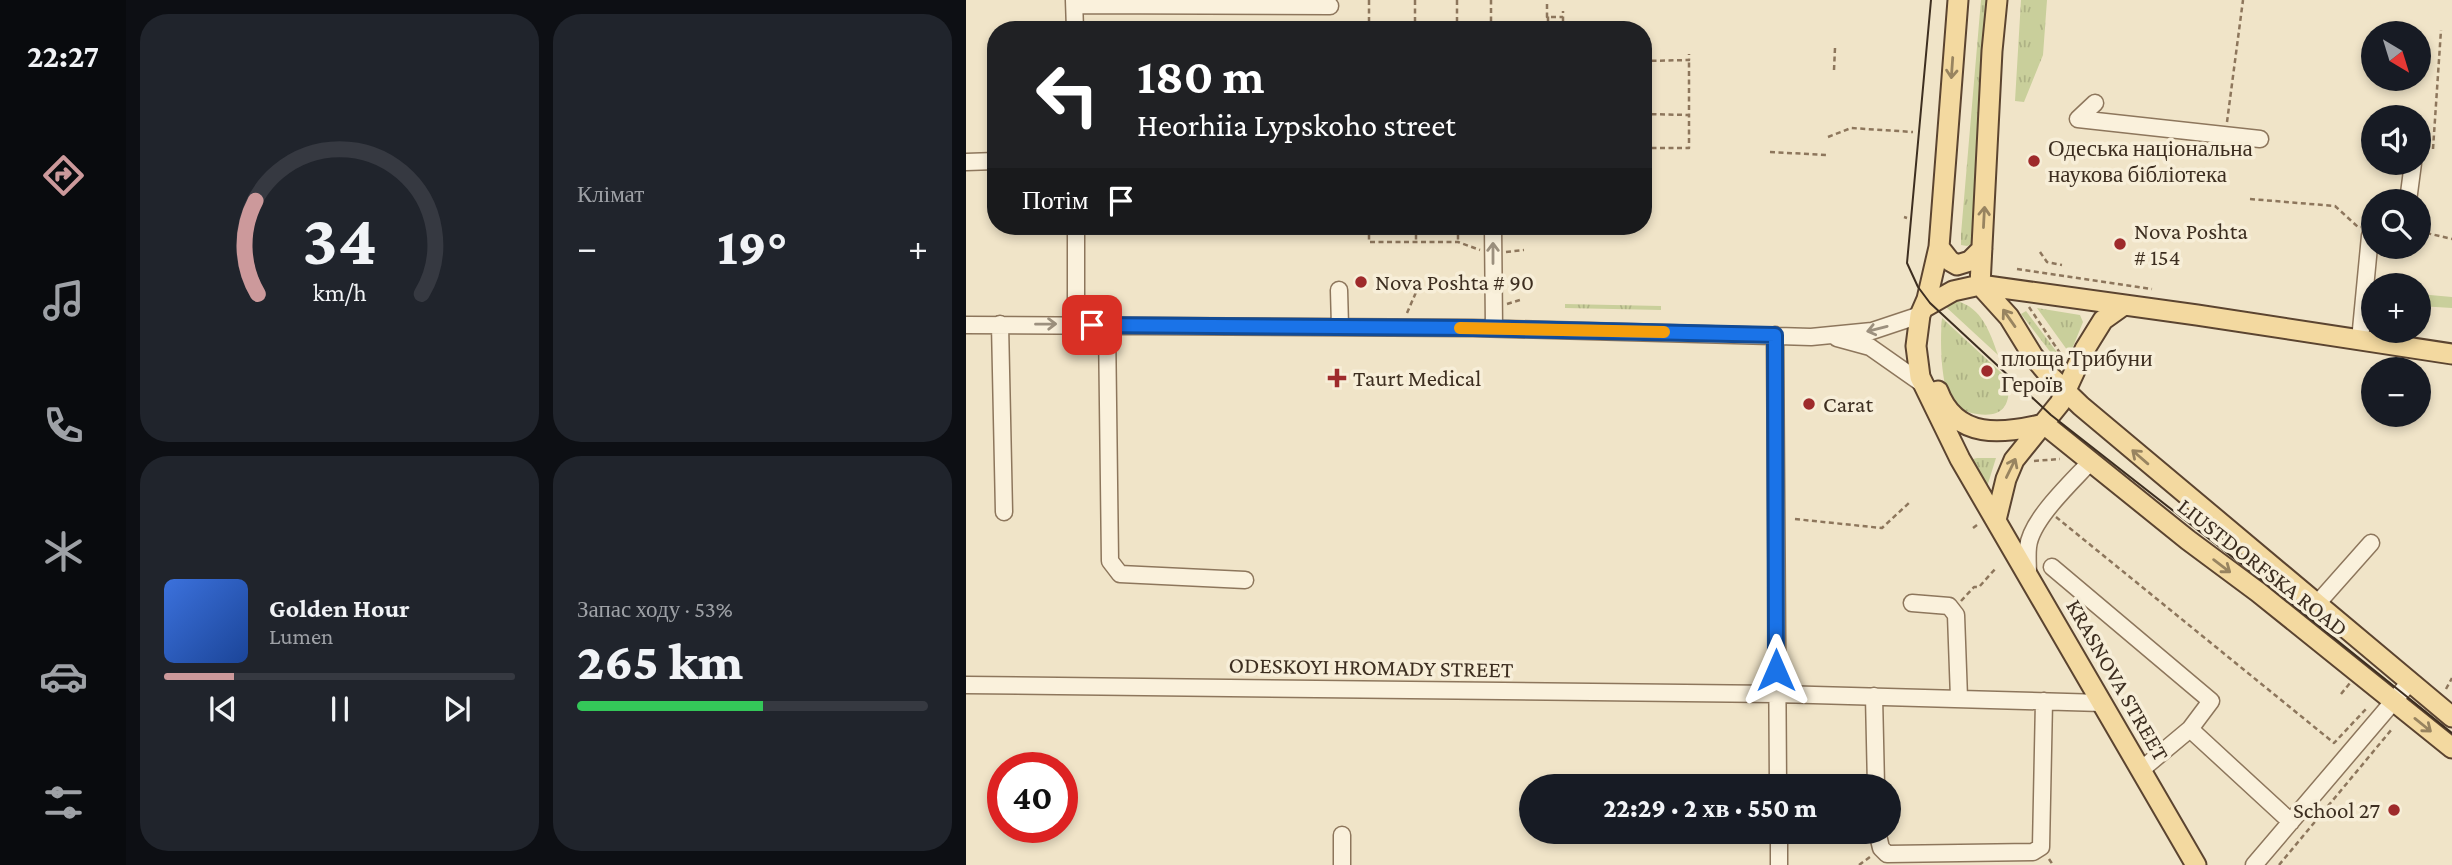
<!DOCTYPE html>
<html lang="uk">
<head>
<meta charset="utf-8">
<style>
  :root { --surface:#171b24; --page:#20242c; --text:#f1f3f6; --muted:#9ea1a6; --line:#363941; --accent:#cc999b }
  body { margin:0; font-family:"Crimson Pro",serif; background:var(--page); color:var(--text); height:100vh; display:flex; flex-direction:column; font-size:26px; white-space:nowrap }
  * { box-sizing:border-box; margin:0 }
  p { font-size:23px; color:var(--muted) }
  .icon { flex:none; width:38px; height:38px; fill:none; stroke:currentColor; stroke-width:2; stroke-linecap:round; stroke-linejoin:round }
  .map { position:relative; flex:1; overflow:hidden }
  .details { display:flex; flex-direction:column; gap:14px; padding:14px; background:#0d0f14; width:840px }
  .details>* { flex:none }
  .top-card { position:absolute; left:21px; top:21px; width:665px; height:214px; border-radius:28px; box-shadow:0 4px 10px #0003; background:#202124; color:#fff; overflow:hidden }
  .needle { width:46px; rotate:142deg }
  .tools { position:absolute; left:1395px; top:21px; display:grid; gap:14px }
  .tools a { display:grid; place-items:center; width:70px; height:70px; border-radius:50%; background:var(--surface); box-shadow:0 4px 10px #0003; font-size:35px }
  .speed { position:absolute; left:21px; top:752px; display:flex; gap:14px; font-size:35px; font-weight:700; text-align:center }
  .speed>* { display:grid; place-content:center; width:91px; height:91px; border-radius:50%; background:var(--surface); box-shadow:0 4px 10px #0003; line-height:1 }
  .speed .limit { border:10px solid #d22; background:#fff; color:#111 }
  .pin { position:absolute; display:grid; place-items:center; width:60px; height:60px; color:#fff; margin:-30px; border-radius:14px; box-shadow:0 4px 10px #0006 }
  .me { position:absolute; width:77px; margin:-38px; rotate:0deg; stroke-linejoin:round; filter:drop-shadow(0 0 5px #0008) }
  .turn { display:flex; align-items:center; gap:24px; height:147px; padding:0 35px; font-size:32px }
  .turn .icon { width:91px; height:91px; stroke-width:2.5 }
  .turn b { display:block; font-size:49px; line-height:60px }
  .then { display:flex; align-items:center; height:66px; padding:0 35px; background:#0003; gap:14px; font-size:26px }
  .big { font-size:52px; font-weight:800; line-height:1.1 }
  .details .card { flex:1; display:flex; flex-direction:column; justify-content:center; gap:10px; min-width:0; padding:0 24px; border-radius:28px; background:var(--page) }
  .details .dial { align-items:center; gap:0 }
  .dial svg { height:182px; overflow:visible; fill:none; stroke:var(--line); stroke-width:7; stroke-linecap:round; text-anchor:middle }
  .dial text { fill:var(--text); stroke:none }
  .song { display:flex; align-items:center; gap:21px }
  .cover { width:84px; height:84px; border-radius:10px; background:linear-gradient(135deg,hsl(220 70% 55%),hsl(220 70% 35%)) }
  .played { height:7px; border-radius:4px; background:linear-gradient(90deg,var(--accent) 20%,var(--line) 20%) }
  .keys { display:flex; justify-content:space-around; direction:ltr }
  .heat { display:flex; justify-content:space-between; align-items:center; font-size:38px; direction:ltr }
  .charge { height:10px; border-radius:5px; background:linear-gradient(90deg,#34c759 53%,var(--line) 0) }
  .details .tiles { flex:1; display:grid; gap:14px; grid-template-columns:repeat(2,1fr) }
  .trip { position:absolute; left:553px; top:774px; width:382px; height:70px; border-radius:35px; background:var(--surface); box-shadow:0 4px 10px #0003; font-weight:800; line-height:70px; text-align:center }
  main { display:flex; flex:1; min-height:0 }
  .tab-bar { display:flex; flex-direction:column; width:126px; justify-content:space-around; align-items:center; background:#090b0e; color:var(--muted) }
  .tab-bar .icon { width:49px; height:49px }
  .tab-bar .on { color:var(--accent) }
  .tab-bar b { font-size:32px; color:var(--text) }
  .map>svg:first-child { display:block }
</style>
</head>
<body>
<main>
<nav class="tab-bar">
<b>22:27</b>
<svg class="icon on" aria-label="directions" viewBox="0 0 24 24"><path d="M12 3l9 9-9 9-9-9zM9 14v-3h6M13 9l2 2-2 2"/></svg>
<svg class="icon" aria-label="music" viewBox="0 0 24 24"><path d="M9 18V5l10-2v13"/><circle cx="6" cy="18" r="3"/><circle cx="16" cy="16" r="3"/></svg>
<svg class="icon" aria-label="phone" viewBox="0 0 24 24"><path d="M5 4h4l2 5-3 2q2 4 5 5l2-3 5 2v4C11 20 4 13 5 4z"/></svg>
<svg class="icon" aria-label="climate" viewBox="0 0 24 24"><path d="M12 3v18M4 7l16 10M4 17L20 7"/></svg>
<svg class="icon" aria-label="car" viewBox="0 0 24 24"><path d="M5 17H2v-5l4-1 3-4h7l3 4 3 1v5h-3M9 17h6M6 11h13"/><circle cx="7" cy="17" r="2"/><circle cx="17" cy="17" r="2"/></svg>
<svg class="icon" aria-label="filters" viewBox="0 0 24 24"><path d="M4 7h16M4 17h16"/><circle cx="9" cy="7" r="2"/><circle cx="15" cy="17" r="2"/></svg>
</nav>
<section class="details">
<div class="tiles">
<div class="card dial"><svg viewBox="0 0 100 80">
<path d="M14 69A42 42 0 1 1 86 69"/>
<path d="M14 69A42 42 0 0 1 13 28" stroke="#cc999b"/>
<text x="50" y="56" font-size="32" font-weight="700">34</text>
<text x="50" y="72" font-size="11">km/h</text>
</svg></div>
<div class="card"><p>Клімат</p>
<div class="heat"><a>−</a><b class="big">19°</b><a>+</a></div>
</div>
<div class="card">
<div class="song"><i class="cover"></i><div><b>Golden Hour</b><p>Lumen</p></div></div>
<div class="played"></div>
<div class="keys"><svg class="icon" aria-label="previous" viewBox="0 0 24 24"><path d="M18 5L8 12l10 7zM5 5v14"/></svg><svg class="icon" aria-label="pause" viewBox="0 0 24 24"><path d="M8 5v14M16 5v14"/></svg><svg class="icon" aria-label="next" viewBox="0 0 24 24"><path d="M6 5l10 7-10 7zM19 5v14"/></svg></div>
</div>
<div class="card"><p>Запас ходу · 53%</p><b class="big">265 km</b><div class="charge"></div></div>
</div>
</section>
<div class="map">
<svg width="1486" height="865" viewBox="0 0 1486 865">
  <defs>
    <pattern id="grass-tufts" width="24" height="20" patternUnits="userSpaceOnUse" patternTransform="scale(1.75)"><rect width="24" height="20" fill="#c9cf9b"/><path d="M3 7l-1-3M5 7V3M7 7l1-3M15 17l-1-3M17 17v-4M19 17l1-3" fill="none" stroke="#aeb285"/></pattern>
  </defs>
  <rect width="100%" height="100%" fill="#f0e4c8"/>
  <path fill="url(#grass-tufts)" d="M1015,0H1026L1008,243L1001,246L995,245V234Z
    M1055,0H1081L1077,55L1058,102L1049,101Z
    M1453,294L1486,297V308L1453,306Z
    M991,301C1016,308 1024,332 1032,355L980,307Z
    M599,304L695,306V310L599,308Z
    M1071,308L1114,315L1117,322L1104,354Z
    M1060,311L1096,359L1092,362L1055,314Z
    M976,318L1042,379C1045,403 1039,418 1011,414C1003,413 993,409 987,403C974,388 974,338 976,318Z
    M1011,458H1030L1020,490L999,461Z"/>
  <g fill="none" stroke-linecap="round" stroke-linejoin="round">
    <defs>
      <path id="minor" d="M108,0L109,30
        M109,5L364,6
        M1129,103L1112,119L1294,139
        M0,162L30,161
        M1442,201L1447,163
        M110,226V324
        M527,226L528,328
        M373,290L374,326
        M34,324L38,512
        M0,325L507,328L845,337L906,331L954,315
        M141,325L144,561L154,574L279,580
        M809,335L812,786
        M871,338L904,347L961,387
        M1394,340L1404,236L1407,234
        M1086,567L1245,701L1224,729L1175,770
        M1062,575C1062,566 1061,556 1062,547C1065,519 1107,481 1125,461
        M946,603L983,606L990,615L993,698
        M1350,605L1405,543
        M0,685L810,694L1136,703
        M908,696L910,786
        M1224,729L1325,822
        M813,831V865
        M911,831L915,848L921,854L1067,852L1075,847L1078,701
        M376,865V835
        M1288,865L1443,683"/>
      <path id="major" d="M992,0L973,247L961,299L954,315L950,346L954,377L994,459L1230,865
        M973,247L984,261L991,265L1004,261L1016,249
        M1014,285L1043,317L1067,356L1083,375L1115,406L1486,717
        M1014,285L1026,51L1031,0
        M959,307L987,291L1014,285L1231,315L1486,354
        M972,391C990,440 1037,434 1078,424
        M1078,424L1222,540L1292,592L1486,748
        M1030,520L1040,479L1048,460L1094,403L1119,349L1137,320L1158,305"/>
    </defs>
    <use href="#minor" stroke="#8d765c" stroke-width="19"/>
    <use href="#major" stroke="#5b4430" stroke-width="23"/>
    <path stroke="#8d765c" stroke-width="2.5" stroke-dasharray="5 3.5" stroke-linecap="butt" d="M403,0V30
      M449,0V30
      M491,0V30
      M581,4V17H597
      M525,30V0
      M582,30V16
      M597,30V11
      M677,61L723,60V54
      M868,70L869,48
      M677,114L723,115V60
      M1261,122L1277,0
      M862,137L885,128L947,132
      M677,148H723V115
      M1467,149L1475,30
      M804,152L861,155
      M1284,199L1369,206L1392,227H1395
      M938,217L941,218
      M403,226V242H492L514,250
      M450,226V242
      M492,226V242
      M1452,231L1486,239
      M540,252L558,250
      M1074,252L1081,262L1096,265
      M1051,269L1186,289
      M395,285V290
      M541,304L557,299
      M1063,307L1098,359
      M441,313L451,290
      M1068,461L1094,459
      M1090,517L1368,743L1400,709
      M829,519L916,528L944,502
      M1007,528L1011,525
      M995,601L1008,587H1013L1030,568
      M1480,689L1486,678
      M1375,694L1384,683
      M1083,859L1087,865
      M893,865L904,857
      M1313,865L1426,729"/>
    <use href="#minor" stroke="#faf1dc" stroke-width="16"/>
    <use href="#major" stroke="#f3d9a0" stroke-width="19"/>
    <path stroke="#3d2e20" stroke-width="2" d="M965,0L941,263L952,287L964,303L1085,415L1311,592L1486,733"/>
  </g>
  <defs><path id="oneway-shaft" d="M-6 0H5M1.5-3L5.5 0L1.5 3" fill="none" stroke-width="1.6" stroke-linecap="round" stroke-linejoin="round" transform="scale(1.75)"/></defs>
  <g stroke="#988460">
    <use href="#oneway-shaft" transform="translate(986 68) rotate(94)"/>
    <use href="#oneway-shaft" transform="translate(1018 217) rotate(-87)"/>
    <use href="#oneway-shaft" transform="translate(1043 318) rotate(-125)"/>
    <use href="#oneway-shaft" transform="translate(1174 457) rotate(-139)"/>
    <use href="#oneway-shaft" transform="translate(1045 468) rotate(-64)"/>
    <use href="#oneway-shaft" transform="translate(1256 566) rotate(37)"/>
    <use href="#oneway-shaft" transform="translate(1457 725) rotate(39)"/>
  </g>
  <g stroke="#9c907e">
    <use href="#oneway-shaft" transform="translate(527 253) rotate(-90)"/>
    <use href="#oneway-shaft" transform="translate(80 324) rotate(-1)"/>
    <use href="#oneway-shaft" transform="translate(911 329) rotate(166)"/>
  </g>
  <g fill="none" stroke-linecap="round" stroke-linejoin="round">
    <defs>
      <path id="route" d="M126,325L507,328L809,335L810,670"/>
    </defs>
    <use href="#route" stroke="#114b97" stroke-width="18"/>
    <use href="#route" stroke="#1a73e8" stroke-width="12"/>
    <path stroke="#f59e0b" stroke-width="12" d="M494,328L698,332"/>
  </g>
  <g fill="#9e2a2b" stroke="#f7eed8" stroke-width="2.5">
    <circle cx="1068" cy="161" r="7"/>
    <circle cx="1154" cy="244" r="7"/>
    <circle cx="395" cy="282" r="7"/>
    <circle cx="1021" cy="371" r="7"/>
    <path d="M367.5 367.5h7v7h7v7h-7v7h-7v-7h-7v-7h7z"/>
    <circle cx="843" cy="404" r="7"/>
    <circle cx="1428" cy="810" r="7"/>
  </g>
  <g text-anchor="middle" stroke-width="7" stroke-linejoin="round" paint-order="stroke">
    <g font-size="23" fill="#3d2e20" stroke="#f7eed8" text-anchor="start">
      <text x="1082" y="156">Одеська національна<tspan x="1082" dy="26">наукова бібліотека</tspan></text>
      <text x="1168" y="239">Nova Poshta<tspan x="1168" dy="26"># 154</tspan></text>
      <text x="409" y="290">Nova Poshta # 90</text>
      <text x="1035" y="366">площа Трибуни<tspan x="1035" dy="26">Героїв</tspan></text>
      <text x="387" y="386">Taurt Medical</text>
      <text x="857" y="412">Carat</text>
      <text x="1414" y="818" text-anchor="end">School 27</text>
    </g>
    <g font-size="23" fill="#3d2e20" stroke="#f7eed8">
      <text transform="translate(1297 567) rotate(38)" y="8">LIUSTDORFSKA ROAD</text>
      <text transform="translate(405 667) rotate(1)" y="8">ODESKOYI HROMADY STREET</text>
      <text transform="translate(1152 680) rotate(60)" y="8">KRASNOVA STREET</text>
    </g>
  </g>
</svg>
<div class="tools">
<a><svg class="needle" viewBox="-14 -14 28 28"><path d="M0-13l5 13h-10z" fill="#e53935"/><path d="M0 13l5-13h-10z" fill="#9ea1a6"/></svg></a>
<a><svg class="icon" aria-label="sound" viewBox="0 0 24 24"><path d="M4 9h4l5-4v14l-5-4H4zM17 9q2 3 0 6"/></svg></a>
<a><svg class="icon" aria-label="search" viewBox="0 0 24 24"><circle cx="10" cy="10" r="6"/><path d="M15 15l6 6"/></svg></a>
<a>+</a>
<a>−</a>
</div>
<div class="speed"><div class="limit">40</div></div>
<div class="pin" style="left:126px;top:325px;background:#d93025"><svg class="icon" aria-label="arrive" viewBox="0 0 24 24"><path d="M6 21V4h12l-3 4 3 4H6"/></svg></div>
<svg class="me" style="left:810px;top:670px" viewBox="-20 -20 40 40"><path d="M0-17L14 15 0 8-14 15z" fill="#1a73e8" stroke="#fff" stroke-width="4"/></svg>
<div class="trip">22:29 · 2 хв · 550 m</div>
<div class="top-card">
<div class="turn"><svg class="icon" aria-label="left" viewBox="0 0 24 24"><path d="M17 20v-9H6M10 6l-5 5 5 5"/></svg><div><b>180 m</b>Heorhiia Lypskoho street</div></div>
<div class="then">Потім<svg class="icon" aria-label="arrive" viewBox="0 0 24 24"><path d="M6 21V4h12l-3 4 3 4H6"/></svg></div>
</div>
</div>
</main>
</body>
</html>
